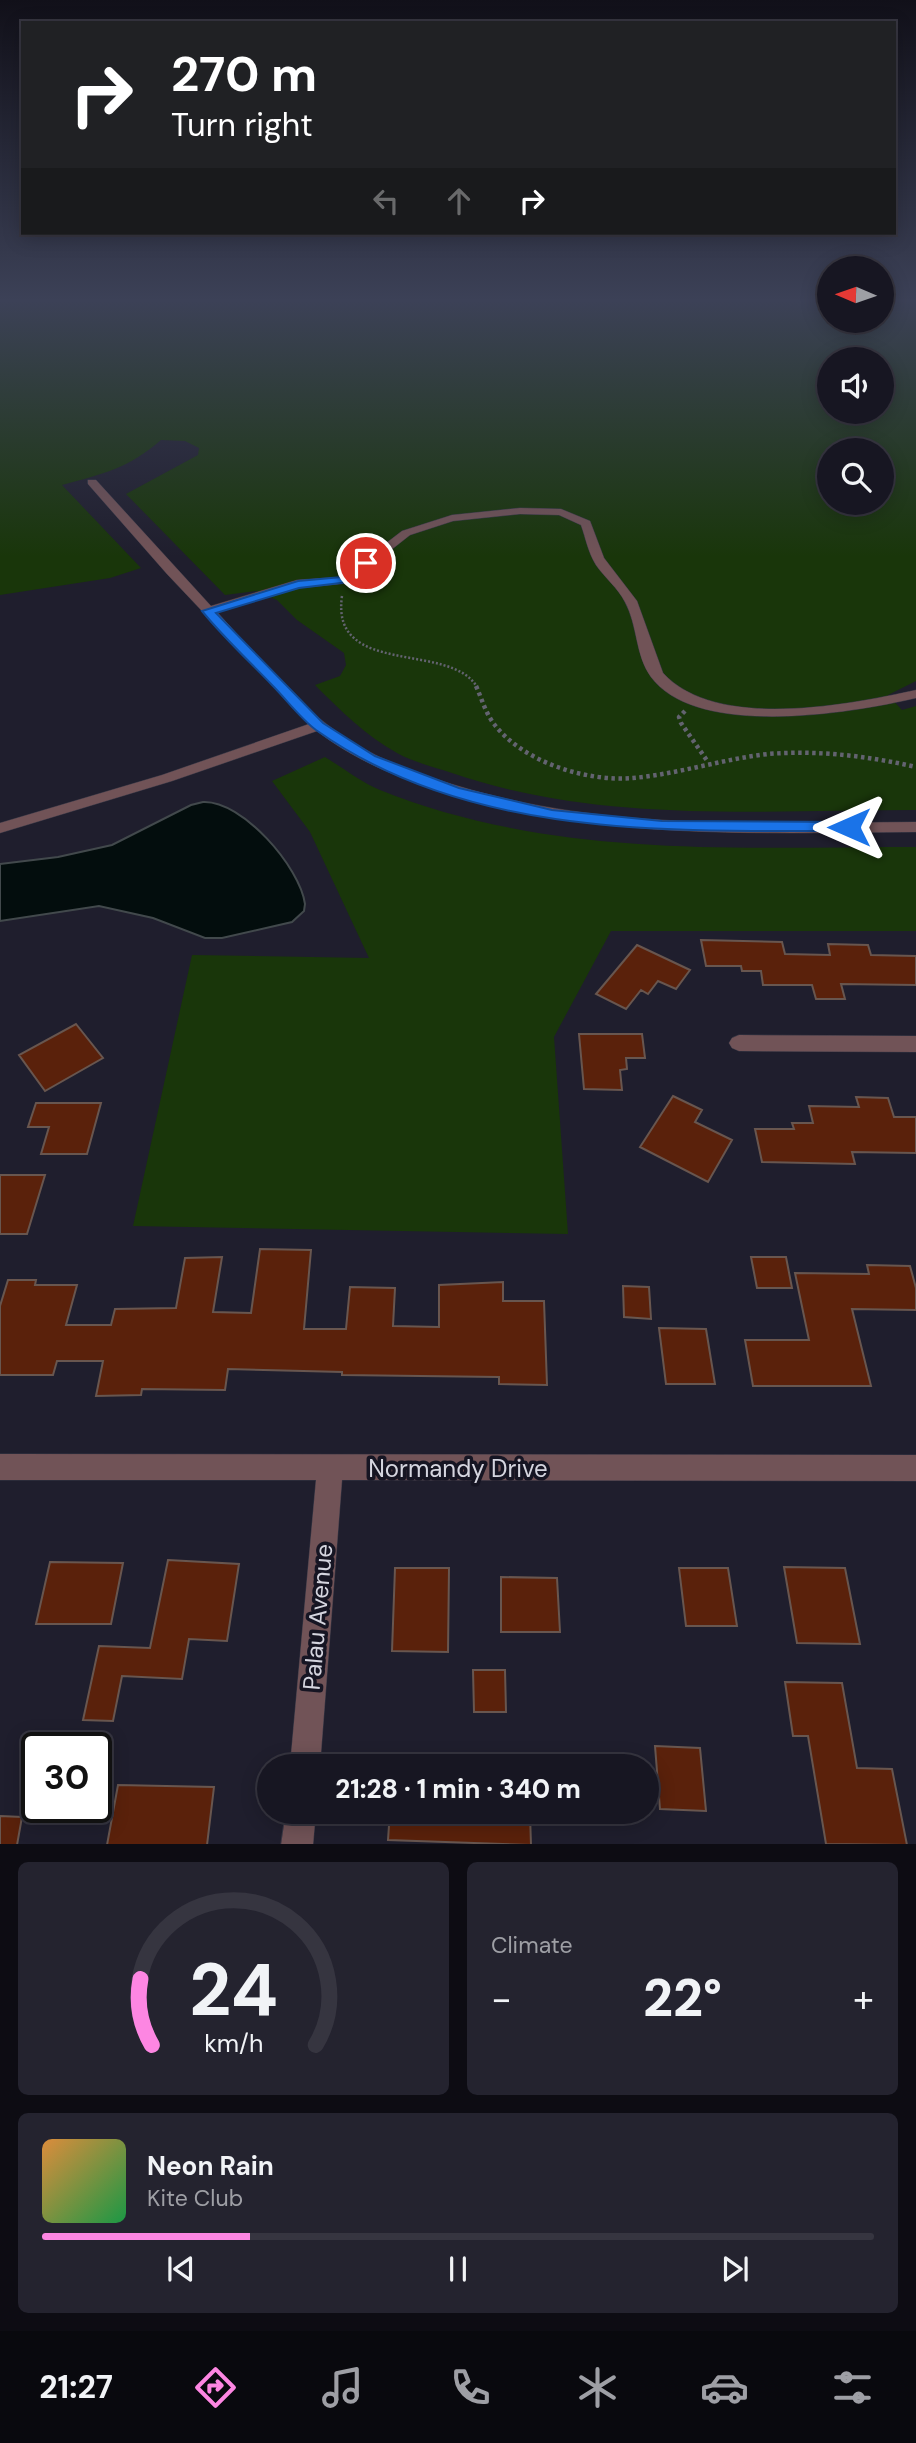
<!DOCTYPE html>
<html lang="en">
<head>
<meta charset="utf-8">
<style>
  :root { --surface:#171622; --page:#24232f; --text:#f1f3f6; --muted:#9e9fa5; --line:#363540; --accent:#fd86e2 }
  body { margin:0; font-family:"DM Sans",sans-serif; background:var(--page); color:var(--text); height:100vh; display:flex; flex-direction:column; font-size:26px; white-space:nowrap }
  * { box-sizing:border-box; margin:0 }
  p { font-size:23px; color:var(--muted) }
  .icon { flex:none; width:38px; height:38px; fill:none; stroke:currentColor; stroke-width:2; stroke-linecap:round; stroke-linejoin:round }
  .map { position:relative; height:1844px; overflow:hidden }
  .details { display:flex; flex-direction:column; gap:18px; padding:18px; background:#0d0c13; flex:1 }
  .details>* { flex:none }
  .banner { position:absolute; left:21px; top:21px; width:875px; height:214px; border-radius:0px; box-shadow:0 4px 18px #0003,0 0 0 2px var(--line); background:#202124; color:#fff; overflow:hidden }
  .needle { width:46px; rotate:272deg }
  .fabs { position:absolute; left:817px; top:256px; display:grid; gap:14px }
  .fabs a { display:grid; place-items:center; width:77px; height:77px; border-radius:50%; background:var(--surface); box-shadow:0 4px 18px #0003,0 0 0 2px var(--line); font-size:35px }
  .speed { position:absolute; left:21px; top:1732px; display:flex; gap:14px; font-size:35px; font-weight:700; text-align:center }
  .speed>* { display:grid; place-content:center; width:91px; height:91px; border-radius:50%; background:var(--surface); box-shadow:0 4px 18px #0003,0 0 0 2px var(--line); line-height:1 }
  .speed .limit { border:4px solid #111; border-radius:10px; background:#fff; color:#111 }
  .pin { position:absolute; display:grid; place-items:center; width:60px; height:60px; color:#fff; margin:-30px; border:4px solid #fff; border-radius:50%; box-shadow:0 2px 7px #0007 }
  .me { position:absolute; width:77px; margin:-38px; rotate:270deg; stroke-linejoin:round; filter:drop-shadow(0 0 5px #0008) }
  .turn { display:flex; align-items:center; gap:24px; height:147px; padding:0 35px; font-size:32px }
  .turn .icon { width:91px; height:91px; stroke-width:2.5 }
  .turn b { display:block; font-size:49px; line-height:60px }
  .lanes { display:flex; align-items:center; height:66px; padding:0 35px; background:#0003; justify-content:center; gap:35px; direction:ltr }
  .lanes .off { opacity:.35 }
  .big { font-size:52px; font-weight:800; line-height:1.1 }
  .details .card { flex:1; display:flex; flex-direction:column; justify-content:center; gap:10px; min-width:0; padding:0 24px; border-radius:10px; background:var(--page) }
  .details .dial { align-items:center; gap:0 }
  .dial svg { height:182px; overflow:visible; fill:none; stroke:var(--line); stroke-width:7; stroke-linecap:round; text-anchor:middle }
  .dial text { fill:var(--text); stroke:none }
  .song { display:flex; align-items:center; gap:21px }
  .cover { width:84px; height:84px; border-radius:10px; background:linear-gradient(135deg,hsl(30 70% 55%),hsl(140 70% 35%)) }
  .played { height:7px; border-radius:4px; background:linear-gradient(90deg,var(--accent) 25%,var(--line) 25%) }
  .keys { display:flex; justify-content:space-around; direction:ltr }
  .heat { display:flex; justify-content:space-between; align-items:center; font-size:38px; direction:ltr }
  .details .tiles { flex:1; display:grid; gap:18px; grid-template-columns:1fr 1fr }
  .card:last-child { grid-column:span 2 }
  .trip { position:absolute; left:257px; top:1754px; width:402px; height:70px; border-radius:35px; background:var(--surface); box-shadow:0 4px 18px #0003,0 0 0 2px var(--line); font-weight:800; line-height:70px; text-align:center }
  .tab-bar { display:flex; height:112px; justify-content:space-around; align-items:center; background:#09090e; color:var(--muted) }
  .tab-bar .icon { width:49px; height:49px }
  .tab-bar .selected { color:var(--accent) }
  .tab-bar b { font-size:32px; color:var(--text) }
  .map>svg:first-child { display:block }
</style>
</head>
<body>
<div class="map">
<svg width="916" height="1845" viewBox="0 0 916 1845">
  <rect width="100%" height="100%" fill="#1f1e2d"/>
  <path fill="#19360a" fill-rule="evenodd" d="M0,299H829L830,320H882V299H916V681L888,695L902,710L916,706V810C762,810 600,824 452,773C434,767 413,762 397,753C365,735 341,711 315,685L340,676L346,665L344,653L297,620L277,600L256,591L225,595L126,494L198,455L199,448L185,441L161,440C129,468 103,474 62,485L141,568L110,578L0,595ZM830,359H882V411H830ZM830,450H882V502H830Z
    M325,757C343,768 361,782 380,790C552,859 735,847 916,847V931H611L554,1037L568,1234L133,1226L192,955L369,958L310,832L272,781Z"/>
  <path fill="#030d0d" stroke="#42494c" stroke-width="2" d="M203,802C242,800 300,867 305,904L304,911L292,922L222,938H205L153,918L99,906L0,921V864L58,857L112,845L191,805Z"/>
  <path fill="#5a210b" stroke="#68564f" stroke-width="2" d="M701,940L782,942L785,954L830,955L828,944L868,945L871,955L916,956V985L841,984L845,999H816L812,985H763L761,971H742L741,966H706Z
    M637,945L690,970L676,989L658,981L648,994L641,990L626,1009L596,994Z
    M76,1024L103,1058L45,1091L19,1055Z
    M579,1034H642L645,1058H626L627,1069L620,1070L622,1090L584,1089Z
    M673,1096L702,1110L695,1122L732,1140L708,1182L640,1147Z
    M856,1097L888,1098L894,1117H916V1153L852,1152L855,1164L762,1162L755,1129H794L792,1123H813L809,1106L859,1107Z
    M36,1103H101L87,1154H41L49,1127H28Z
    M0,1175H45L27,1234H0Z
    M260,1249L311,1250L304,1329H346L350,1287L395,1288L393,1326L439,1327V1285L503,1282V1301H544L547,1385L499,1384V1377L342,1375V1372L228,1369L225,1390L142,1389L141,1395L96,1396L103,1361H57L53,1375H0V1306L8,1280H36L35,1285H77L66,1325H111L115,1309L176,1308L185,1258L222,1257L213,1312L251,1313Z
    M751,1257H786L792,1288H757Z
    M867,1265L910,1266L916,1288V1310L852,1309L871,1386H753L745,1340H809L795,1273L869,1274Z
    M623,1286L649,1287L651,1319L624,1317Z
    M659,1328L706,1329L715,1384H666Z
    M168,1560L239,1564L227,1641L189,1639L182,1679L122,1676L113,1721L83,1720L99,1646L150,1648Z
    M50,1562L123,1563L111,1624H36Z
    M784,1567L845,1568L860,1644L797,1643Z
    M395,1568H449L448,1652L392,1651Z
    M679,1568H728L737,1626H686Z
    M501,1577L557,1578L560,1632H501Z
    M473,1670H505L506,1712H474Z
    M785,1682L842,1683L857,1768L892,1769L907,1845L826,1844L808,1736H793Z
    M655,1746L700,1748L706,1811L660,1809Z
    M118,1785L214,1787L207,1845H107Z
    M390,1811L530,1814L531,1845L388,1840Z
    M0,1816L22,1817L17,1845H0Z"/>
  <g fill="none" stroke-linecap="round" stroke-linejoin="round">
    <defs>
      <path id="minor" d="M88,480H96L211,606L297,580L342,577L402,531L452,515L520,508L561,509L590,521L604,558L637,601L663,673C716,731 848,705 916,690V698C852,713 697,739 651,677C635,655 638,626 625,602C618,588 605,578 596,565C588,552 586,539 581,525L559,515L520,514L453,521L410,535L349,583L298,588L217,612C255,653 291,699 337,732C373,758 415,773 458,786C606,831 763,823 916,822V832C760,833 602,840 451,794C404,780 357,762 317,731L172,781L0,833V823L162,775L309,724L167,574L88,484Z
        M739,1035L916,1036V1052L739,1051L732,1048L729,1043L732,1038Z
        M0,1454L916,1455V1481L342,1480L320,1766H290L316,1480H0Z
        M286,1811H316L313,1845H281Z"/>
    </defs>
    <use href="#minor" stroke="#383846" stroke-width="1"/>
    <path stroke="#636370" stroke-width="2.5" stroke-dasharray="2 2" stroke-linecap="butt" d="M342,596C330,678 450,641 477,687"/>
    <path stroke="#636370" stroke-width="4.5" stroke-dasharray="3.5 3.5" stroke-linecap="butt" d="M476,686C482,699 485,712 494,724C523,762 586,782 633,778C678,774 723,759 768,754C818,750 868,756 916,767
      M685,711L679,717L681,723L708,762"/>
    <use href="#minor" fill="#715357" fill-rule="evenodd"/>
  </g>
  <linearGradient id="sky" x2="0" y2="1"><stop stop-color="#111019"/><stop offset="0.54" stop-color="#3c4157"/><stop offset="1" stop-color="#3c4157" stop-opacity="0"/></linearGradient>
  <rect width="916" height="557" fill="url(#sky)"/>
  <path fill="#1a73e8" stroke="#114b97" stroke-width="2" d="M366,560L372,563L370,565L349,582L299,588L216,613L323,723L375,756L459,788L552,810L662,821L849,822L856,827L849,831C670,831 469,839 316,730C300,718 286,699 272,685C249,661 223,637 202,611L298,581L342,577Z"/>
  <g text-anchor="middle" stroke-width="7" stroke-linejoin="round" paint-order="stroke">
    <g font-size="24" fill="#d5d5df" stroke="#161523">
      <text x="458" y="1477">Normandy Drive</text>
      <text transform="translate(318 1617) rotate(-85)" y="8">Palau Avenue</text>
    </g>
  </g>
</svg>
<div class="fabs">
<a><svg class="needle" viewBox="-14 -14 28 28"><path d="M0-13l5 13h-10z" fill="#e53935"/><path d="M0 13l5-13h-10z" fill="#9e9fa5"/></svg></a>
<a><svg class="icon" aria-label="sound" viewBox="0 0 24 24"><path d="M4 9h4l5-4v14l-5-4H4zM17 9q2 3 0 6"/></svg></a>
<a><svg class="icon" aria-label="search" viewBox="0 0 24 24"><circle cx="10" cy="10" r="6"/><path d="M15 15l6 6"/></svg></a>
</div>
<div class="speed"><div class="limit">30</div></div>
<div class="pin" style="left:366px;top:563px;background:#d93025"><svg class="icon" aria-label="arrive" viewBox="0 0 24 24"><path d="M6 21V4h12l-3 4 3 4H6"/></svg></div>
<svg class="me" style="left:849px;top:827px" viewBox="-20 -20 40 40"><path d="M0-17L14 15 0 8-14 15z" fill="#1a73e8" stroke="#fff" stroke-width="4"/></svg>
<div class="trip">21:28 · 1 min · 340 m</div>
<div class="banner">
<div class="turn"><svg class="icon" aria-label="right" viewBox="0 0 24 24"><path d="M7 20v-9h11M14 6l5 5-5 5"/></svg><div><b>270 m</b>Turn right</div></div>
<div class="lanes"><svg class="icon off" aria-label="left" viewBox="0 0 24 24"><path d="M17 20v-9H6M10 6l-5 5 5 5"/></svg><svg class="icon off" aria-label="ahead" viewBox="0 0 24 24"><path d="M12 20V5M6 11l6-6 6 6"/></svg><svg class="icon" aria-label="right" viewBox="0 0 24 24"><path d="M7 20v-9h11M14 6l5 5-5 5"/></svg></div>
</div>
</div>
<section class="details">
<div class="tiles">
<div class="card dial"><svg viewBox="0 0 100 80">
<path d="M14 69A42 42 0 1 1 86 69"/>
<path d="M14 69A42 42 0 0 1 9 40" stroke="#fd86e2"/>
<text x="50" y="56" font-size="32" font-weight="700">24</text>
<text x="50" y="72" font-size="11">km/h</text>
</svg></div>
<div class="card"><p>Climate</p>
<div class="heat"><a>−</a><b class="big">22°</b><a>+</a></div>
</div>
<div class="card">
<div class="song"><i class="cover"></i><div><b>Neon Rain</b><p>Kite Club</p></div></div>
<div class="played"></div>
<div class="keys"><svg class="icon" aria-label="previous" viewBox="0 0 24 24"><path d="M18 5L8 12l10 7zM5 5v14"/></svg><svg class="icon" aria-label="pause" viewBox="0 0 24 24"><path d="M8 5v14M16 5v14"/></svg><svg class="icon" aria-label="next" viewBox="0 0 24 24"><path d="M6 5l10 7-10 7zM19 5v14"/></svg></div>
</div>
</div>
</section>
<nav class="tab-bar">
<b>21:27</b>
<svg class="icon selected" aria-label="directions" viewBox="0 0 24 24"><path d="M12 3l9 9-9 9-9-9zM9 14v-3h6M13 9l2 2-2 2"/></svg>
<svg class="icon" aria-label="music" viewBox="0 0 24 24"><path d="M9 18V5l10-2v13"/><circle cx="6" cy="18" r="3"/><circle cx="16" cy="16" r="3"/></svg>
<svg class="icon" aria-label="phone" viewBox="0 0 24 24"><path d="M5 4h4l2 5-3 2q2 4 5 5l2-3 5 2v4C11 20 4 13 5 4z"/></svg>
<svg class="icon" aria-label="climate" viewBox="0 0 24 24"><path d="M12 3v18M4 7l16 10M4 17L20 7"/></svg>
<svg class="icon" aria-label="car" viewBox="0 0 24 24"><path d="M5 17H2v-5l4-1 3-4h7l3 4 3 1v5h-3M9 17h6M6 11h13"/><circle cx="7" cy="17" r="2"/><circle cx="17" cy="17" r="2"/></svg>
<svg class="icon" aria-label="filters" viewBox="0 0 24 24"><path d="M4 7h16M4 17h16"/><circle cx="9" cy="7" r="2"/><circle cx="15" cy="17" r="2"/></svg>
</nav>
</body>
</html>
